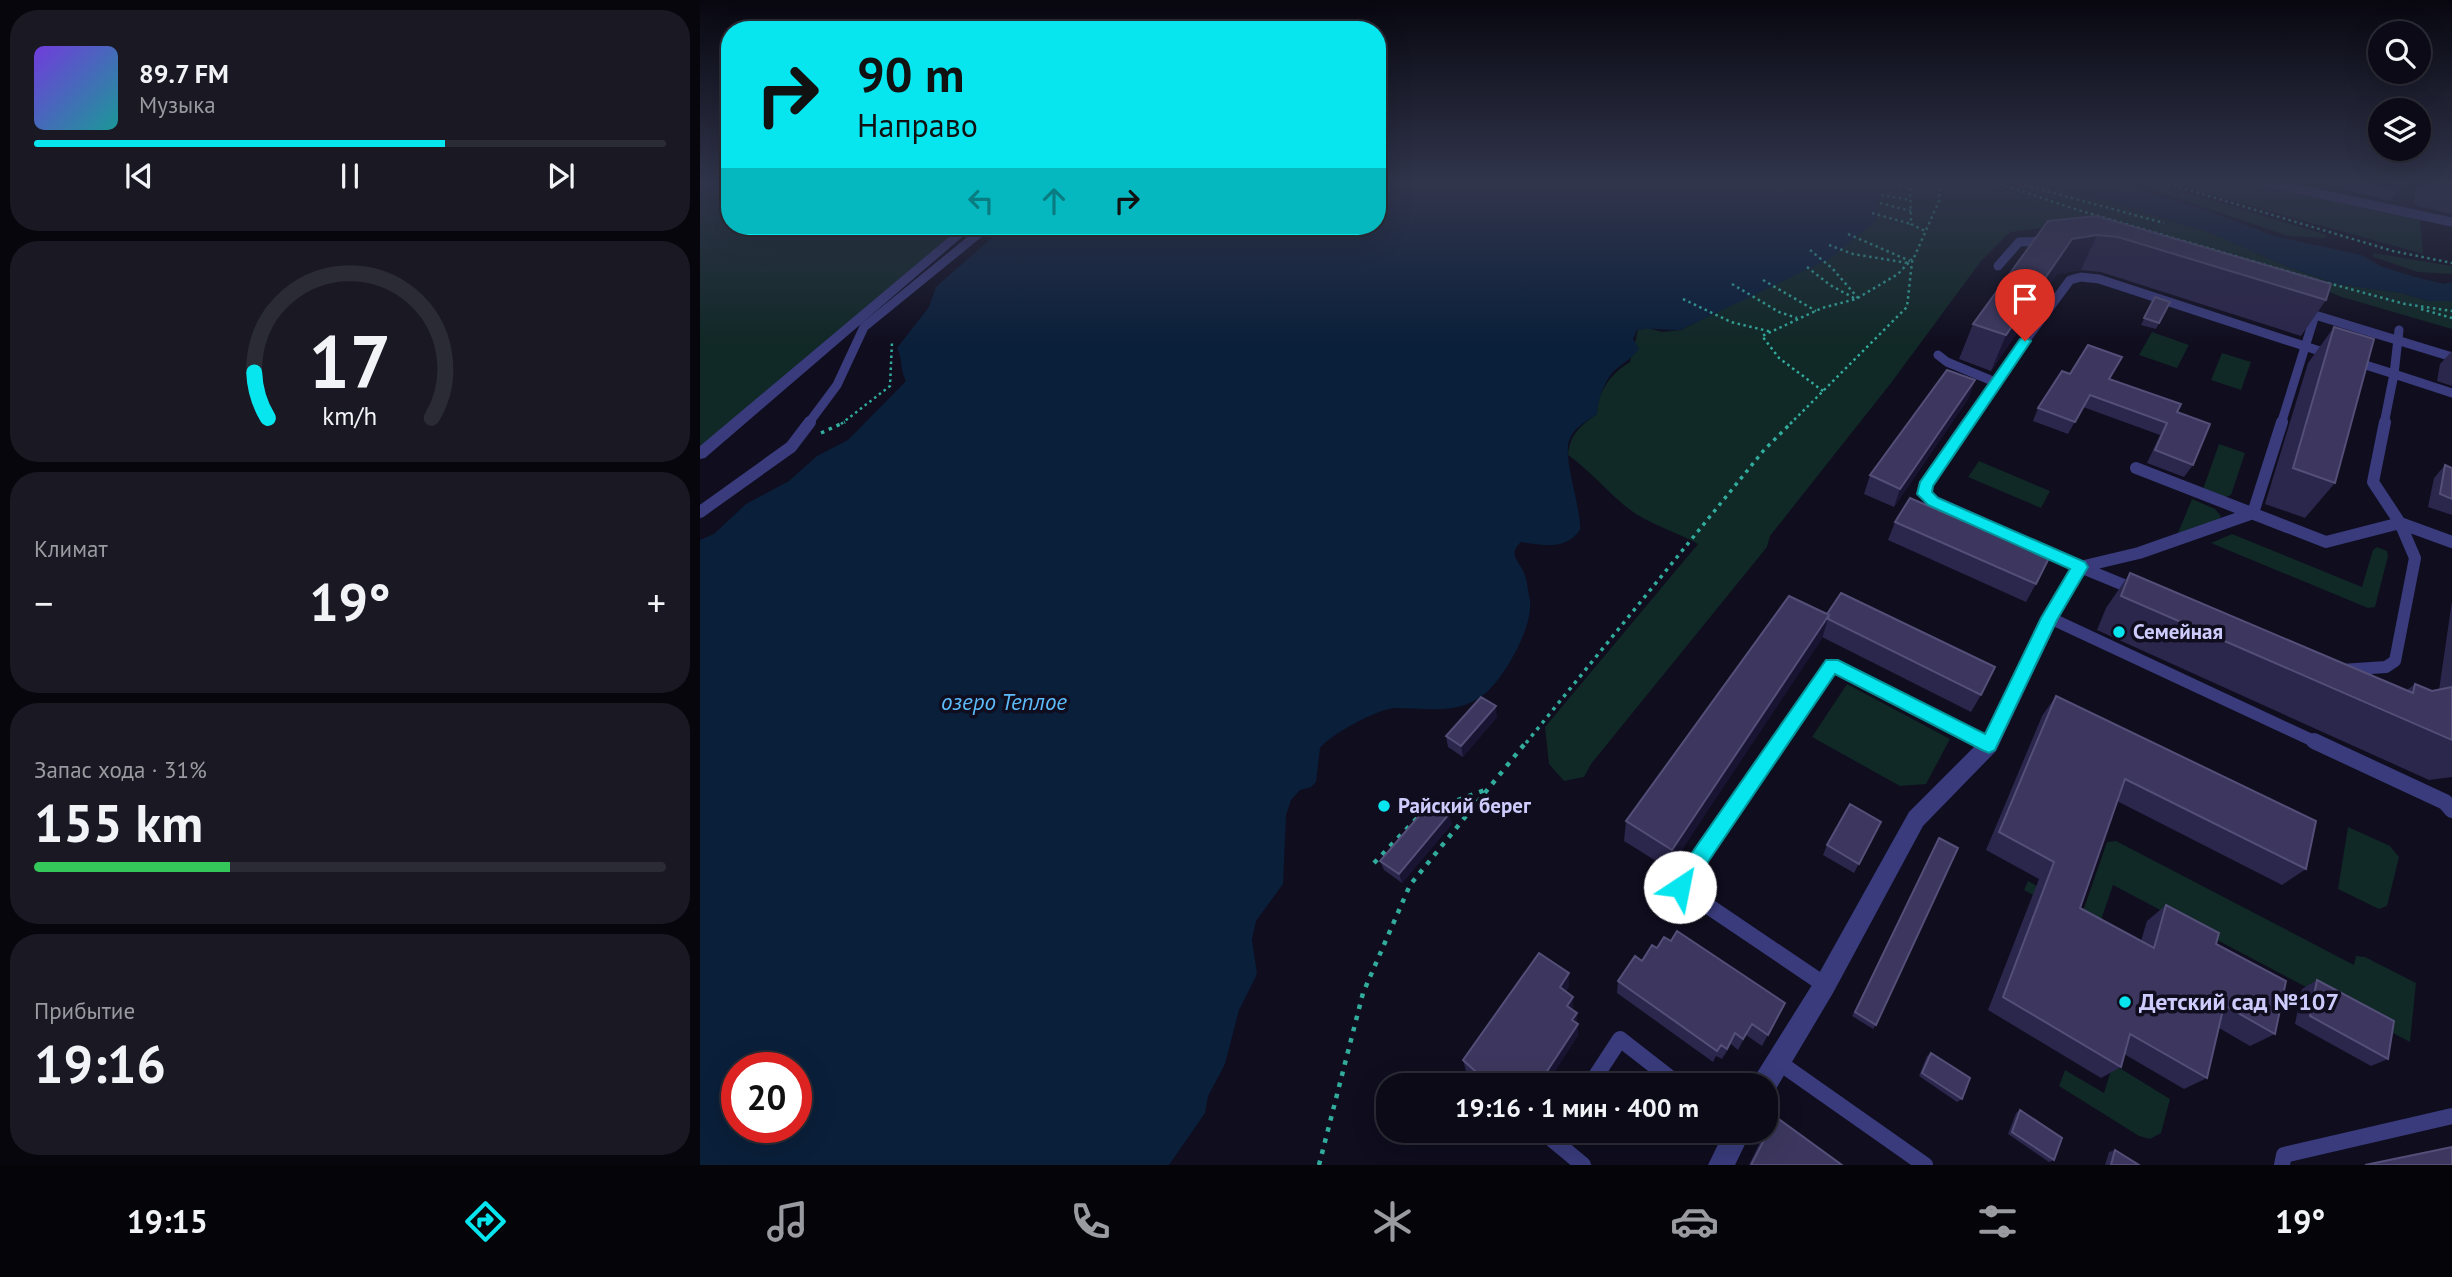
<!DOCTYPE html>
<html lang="ru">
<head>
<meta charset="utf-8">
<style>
  :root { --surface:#0b0a16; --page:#191823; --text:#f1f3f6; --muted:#9a9aa1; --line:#2b2b35; --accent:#07e5ee }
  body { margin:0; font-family:"PT Sans",sans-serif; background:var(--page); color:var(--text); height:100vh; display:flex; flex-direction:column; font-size:26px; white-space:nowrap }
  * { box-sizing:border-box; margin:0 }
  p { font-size:23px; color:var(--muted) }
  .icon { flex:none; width:38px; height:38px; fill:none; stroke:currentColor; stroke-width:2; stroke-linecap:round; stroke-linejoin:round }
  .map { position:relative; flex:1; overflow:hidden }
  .sheet { display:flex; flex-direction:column; gap:10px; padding:10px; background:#06060c; width:700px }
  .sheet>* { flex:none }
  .guide { position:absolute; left:21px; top:21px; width:665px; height:214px; border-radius:28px; box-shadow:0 7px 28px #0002,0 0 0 2px var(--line); background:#07e5ee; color:#111; overflow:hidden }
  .tools { position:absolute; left:1668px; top:21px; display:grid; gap:14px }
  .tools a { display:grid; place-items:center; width:63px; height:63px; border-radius:50%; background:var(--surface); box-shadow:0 7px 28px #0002,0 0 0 2px var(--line); font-size:35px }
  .speed { position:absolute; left:21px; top:1052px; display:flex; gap:14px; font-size:35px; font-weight:700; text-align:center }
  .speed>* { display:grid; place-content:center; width:91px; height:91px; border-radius:50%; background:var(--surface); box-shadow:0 7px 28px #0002,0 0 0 2px var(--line); line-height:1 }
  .speed .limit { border:10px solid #d22; background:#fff; color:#111 }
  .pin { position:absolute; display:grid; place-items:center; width:60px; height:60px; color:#fff; margin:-72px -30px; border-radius:50% 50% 50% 0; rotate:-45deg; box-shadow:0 0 7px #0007 }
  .pin .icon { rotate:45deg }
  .me { position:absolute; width:77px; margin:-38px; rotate:34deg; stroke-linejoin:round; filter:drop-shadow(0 0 5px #0008) }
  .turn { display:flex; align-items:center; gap:24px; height:147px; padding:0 21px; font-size:32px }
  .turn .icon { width:91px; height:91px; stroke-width:2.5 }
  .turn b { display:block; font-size:49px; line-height:60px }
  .lanes { display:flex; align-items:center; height:66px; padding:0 21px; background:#0003; justify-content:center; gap:35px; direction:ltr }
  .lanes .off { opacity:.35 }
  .big { font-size:52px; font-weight:700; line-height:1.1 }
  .sheet .tile { flex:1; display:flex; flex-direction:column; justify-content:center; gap:10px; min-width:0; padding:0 24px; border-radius:28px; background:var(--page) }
  .sheet .dial { align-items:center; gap:0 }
  .dial svg { height:182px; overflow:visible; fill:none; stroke:var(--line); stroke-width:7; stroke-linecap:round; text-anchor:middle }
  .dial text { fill:var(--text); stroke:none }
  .song { display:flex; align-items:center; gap:21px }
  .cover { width:84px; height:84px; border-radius:10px; background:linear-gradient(135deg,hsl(260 70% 55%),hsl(180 70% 35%)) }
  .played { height:7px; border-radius:4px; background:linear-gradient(90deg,var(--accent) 65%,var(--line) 65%) }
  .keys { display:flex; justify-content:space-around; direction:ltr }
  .heat { display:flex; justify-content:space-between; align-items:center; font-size:38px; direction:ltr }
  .charge { height:10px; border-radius:5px; background:linear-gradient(90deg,#34c759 31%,var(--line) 0) }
  .trip { position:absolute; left:676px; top:1073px; width:402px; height:70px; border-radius:28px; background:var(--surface); box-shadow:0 7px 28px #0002,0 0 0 2px var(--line); font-weight:700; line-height:70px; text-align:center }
  .tabs { display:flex; height:112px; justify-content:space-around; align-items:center; background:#040409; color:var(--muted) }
  .tabs .icon { width:49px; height:49px }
  .tabs .current { color:var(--accent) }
  .tabs b { font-size:32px; color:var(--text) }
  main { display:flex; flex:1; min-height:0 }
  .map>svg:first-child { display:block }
</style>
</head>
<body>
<main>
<section class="sheet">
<div class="tile">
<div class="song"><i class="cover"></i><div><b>89.7 FM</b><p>Музыка</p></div></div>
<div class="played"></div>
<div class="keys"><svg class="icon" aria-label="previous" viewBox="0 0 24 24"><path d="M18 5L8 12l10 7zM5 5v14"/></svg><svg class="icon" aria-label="pause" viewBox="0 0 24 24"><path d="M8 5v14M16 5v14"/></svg><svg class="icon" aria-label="next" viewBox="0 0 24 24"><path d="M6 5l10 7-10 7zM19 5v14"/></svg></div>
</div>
<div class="tile dial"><svg viewBox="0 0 100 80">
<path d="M14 69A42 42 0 1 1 86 69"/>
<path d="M14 69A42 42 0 0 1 8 49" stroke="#07e5ee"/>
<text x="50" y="56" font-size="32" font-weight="700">17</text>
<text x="50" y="72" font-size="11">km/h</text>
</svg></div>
<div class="tile"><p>Климат</p>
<div class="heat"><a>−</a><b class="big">19°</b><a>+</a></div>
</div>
<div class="tile"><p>Запас хода · 31%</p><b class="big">155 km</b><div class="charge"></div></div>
<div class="tile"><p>Прибытие</p><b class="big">19:16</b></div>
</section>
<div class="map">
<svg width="1752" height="1165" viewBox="0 0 1752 1165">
  <rect width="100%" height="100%" fill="#0f0d1e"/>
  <path fill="#102826" d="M0,182H30V226H261L40,420L0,450Z
    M1182,182H1328L1388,195L1511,233L1588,267L1637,284L1702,293L1728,301H1752V329L1642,297L1605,282L1358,226L1310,232L1281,261L1191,383L1070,536L1067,547L891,764L884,777L864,781L849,764L845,727L998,544C975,531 945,523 925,506C905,489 889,470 868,455C870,434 880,426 897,414C897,392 911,373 930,362L938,330L948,328L962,332L981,330L1077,282L1180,203Z
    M1430,182H1451L1627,235L1625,238L1588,236Z
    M1465,182H1541L1720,220L1723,254Z
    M1673,253L1752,266V274L1718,272L1674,257Z
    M1452,332L1489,345L1477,368L1439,355Z
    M1522,353L1551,362L1541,390L1511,380Z
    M1519,444L1545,453L1531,495L1521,499L1502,492Z
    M1279,461L1350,491L1341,508L1268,477Z
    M1492,499L1515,509L1521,516L1517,523L1478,533Z
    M1532,534L1662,587L1673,550L1677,547L1687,551L1688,556L1675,607L1668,608L1511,543Z
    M1147,684L1250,739L1226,784L1200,786L1112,737Z
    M1648,827L1690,846L1699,857L1687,906L1679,909L1638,889Z
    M1416,841L1654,965L1656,956L1665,957L1716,983L1710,1042L1413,885L1401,920L1380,921L1324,890L1328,881L1383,911L1407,842Z
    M1413,1064L1470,1099L1461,1133L1450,1139L1439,1136L1359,1086L1365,1070L1404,1093Z"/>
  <path fill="#0a1f3a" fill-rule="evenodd" d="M677,182H1182L1176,221L1130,259L980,330C966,330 951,327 937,330L933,339L939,349C929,362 922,363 913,372C904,382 897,402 897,414C887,421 873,428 869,441C863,459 881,506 880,530C865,551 843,545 821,542C809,553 816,558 822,569C827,577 828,591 830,601C833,626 807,673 788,691C761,716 728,708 695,708C677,709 631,734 620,748L616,782L611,787L600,790L591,800L586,815L583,884L556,921L552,939L557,974L539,1010L525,1064L508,1096L505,1113L469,1165H0V540L14,534L46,504L89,481L117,456L148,440L206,381C200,370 203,360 197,348L229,307L236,287L305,226H677ZM37,1068H96V1127H37Z
    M1328,182H1411L1438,188L1512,212L1574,236L1662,255L1680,266L1715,277L1744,284L1752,282V301H1728L1702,293L1637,284L1588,267L1511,233L1388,195Z"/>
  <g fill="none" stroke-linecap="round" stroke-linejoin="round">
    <path stroke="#31ac9d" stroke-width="2.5" stroke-dasharray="2.5 3.5" stroke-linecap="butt" d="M1182,182L1210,188
      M1210,182L1211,224L1225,231
      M1294,182L1378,210L1620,281
      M1313,182L1464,223
      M1462,182L1693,251L1752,263
      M1181,195L1211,200
      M1180,203L1211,211
      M1172,213L1211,224
      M1148,234L1210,261
      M1129,245L1153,254L1208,263
      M1110,250L1132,268L1158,298
      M1107,267L1130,285L1154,298
      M1063,280L1116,311
      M1628,283L1705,304L1752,311
      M1032,284L1079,312L1097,318
      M983,299L1031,322L1072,332
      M1721,309L1752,318
      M1123,391L1079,358L1062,336L1122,308L1156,299L1198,274L1212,259
      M141,424L190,386L192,342
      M1090,424L1207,307L1212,262L1239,201L1240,182"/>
    <path stroke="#31ac9d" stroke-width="3.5" stroke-dasharray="3.5 5" stroke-linecap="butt" d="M121,433L145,422
      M826,743L1064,450L1092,422"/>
    <path stroke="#31ac9d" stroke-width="4.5" stroke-dasharray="4.5 7" stroke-linecap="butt" d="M736,808L785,790
      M674,863L722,813
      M619,1165L663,993L710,885L827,741"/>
    <path stroke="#393b7c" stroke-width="9" d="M1564,182L1752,222
      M1298,266L1319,242L1348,241
      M1615,315L1752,357
      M1699,330L1694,374L1752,393
      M1238,355L1247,362L1295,382L1370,280L1381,277L1399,279L1632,355
      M1653,361L1694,374L1684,424
      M108,424L137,385L164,327L288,226
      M1267,424L1295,382
      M1581,424L1615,315L1600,311"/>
    <path stroke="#393b7c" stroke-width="12" d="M1268,422L1225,485V494L1233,501L1380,567L1439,553L1553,513
      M1436,468L1626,542L1700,523L1673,482L1685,422
      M0,512L91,447L110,422
      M1553,513L1582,422
      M1700,523L1752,542
      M1436,590L1380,567L1350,618L1618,743
      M1641,670L1686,667L1695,661L1715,558L1700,523
      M1079,743L1132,665L1285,743"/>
    <path stroke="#393b7c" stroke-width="16" d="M1080,741L980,887L1125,985
      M1281,741L1289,745
      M1614,741L1745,802L1752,810
      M1077,1061L1225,1165
      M890,1085L920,1039L979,1085
      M860,1130L853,1140L883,1165
      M1582,1165L1584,1155L1752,1116"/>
    <path fill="#393b7c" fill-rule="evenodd" d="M262,226H275L5,458L0,459V446Z
      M1350,611L1356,613L1359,618L1296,751L1223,826L1133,993L1073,1094L1066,1097V1085H1051L1055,1076L1117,977L1209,812L1282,739L1344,613Z
      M1025,1130H1052L1035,1165H1008Z"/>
  </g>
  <path fill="#2b264c" d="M1616,182H1704L1691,201Z
    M1721,182H1752V214L1714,205L1715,190Z
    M1396,216L1626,300L1601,336L1401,272L1381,270L1357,274L1291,371L1259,359L1273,324Z
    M1455,297L1470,302L1456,329L1441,325Z
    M1634,327L1635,483L1605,518L1565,504L1608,363Z
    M1752,351V386L1737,381L1740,364Z
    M1370,374L1477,412L1493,465L1484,477L1447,463L1460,435L1383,407L1368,434L1333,421L1338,408Z
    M1275,380L1268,399L1194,507L1164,494L1170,475Z
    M1745,465L1752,468V515L1728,507L1734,478Z
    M1195,522L1336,584L1326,602L1188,540Z
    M1430,573L1707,690L1715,684L1732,691L1739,690L1752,601V777L1729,780L1397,630L1406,608Z
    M1089,596L1281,695L1271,712L1122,637L969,869L924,841L926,821Z
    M1356,696L1606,869L1582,885L1417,801L1380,908L1441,941L1447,921L1466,905L1516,944L1575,1034L1550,1046L1519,1028L1507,1078L1484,1089L1424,1054L1421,1067L1401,1078L1288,1010L1339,879L1286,850L1342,716Z
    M797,717L763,757L748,747L746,736Z
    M1181,822L1154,873L1123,855L1127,845Z
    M752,824L702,883L684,870L680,861Z
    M1239,838L1176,1025L1173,1029L1152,1016Z
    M971,941L1085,1003L1062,1046L1046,1035L1038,1050L1031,1044L1022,1059L1016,1056L1013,1062L917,993L918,981L942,961Z
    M869,973V986L866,991L873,997L872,1010L878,1024V1035L846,1085H774L771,1077L772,1075L766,1071L763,1060Z
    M1617,980L1688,1059L1671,1066L1595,1024L1602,989Z
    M1231,1053L1262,1099L1257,1102L1219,1076L1227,1056Z
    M1320,1110L1354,1160L1349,1162L1308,1134L1316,1113Z
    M1076,1117L1142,1165H1049L1067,1128Z
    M798,1130H816L810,1140Z
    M1415,1150L1439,1165H1405L1409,1152Z"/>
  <path fill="#191432" d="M1397,235L1381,270L1357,274L1291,371L1306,335L1372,239Z
    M1275,380L1268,399L1194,507L1200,489Z
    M1129,615L1122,639L969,869L972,850Z
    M796,706L797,717L763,757L761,746Z
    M749,814L752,824L702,883L699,874Z
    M869,973V986L860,999V987Z
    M873,997V1008L867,1017V1006Z
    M877,1013V1025L872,1020Z
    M878,1024V1035L846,1085H838Z
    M808,1130H816L810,1140L807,1132Z"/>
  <path fill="#3d375f" stroke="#544f78" stroke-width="2" d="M1396,216L1631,284L1626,300L1418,237L1397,235L1372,239L1306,335L1273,324L1348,221Z
    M1455,297L1470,302L1459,323L1444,318Z
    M1634,327L1674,339L1635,483L1593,468Z
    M1388,345L1422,357L1409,379L1481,404L1477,412L1510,424L1493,465L1455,450L1467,423L1390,395L1375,422L1338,408L1362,371L1370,374Z
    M1247,370L1275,380L1200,489L1170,475Z
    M1745,465L1752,468V499L1740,494Z
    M1210,498L1349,558L1336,584L1195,522Z
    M1430,573L1713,693L1715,684L1732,691L1752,687V740L1421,596Z
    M1141,593L1295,667L1281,695L1128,619L1129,615L1127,614Z
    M1089,596L1129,615L972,850L926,821Z
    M1356,696L1616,821L1606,869L1425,779L1380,908L1454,948L1466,905L1519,933L1516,944L1586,981L1575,1034L1524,1005L1507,1078L1430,1034L1421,1067L1303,997L1354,862L1299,832Z
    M781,697L796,706L761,746L746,736Z
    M731,802L749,814L699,874L680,861Z
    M1150,804L1181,822L1159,864L1127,845Z
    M1239,838L1258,848L1176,1025L1155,1012Z
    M977,931L1085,1003L1068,1035L1052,1024L1043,1039L1035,1033L1027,1049L1021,1045L1017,1051L918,981L935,956L942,961L952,945L957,948L964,937L971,941Z
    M839,953L869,973L860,987L873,997L867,1006L877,1013L872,1020L878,1024L838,1085H781L771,1077L775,1071L763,1060Z
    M1617,980L1694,1021L1688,1059L1610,1016Z
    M1231,1053L1270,1078L1262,1099L1222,1073Z
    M1320,1110L1362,1138L1354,1160L1312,1132Z
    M1076,1117L1142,1165H1051Z
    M1752,1147V1165H1665Z
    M1415,1150L1439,1165H1411Z"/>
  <linearGradient id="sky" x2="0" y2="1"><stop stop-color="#080710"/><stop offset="0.53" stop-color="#31354c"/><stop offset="1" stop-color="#31354c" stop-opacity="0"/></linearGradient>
  <rect width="1752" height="345" fill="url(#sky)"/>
  <path fill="#07e5ee" stroke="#05959b" stroke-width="2" d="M1325,337L1331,341L1233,486L1232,492L1238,498L1385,562L1388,567L1357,620L1295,750L1289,753L1282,750L1135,674L987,893L980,896L973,893L970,887L973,880L1126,660H1138L1285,734L1341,618L1370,569L1228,505L1217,494L1220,482L1320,339Z"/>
  <g fill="#07e5ee" stroke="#0f0d1e" stroke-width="2.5">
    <circle cx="1419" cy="632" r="7"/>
    <circle cx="684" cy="806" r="7"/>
    <circle cx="1425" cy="1002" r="7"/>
  </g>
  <g text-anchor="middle" stroke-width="7" stroke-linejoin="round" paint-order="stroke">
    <g font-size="21" font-weight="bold" fill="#ceccfd" stroke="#0f0d1e" text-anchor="start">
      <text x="1433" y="639">Семейная</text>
      <text x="698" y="813">Райский берег</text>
    </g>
    <g font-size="23" font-style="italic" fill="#5dbbfa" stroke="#0f0d1e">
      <text x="304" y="710">озеро Теплое</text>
    </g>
    <g font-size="24" font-weight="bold" fill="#ceccfd" stroke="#0f0d1e" text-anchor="start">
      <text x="1439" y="1010">Детский сад №107</text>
    </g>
  </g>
</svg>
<div class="tools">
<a><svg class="icon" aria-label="search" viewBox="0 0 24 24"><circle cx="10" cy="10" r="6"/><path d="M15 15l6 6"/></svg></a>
<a><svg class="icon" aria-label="layers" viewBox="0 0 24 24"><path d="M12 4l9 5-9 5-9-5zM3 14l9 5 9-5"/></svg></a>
</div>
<div class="speed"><div class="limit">20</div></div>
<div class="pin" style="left:1325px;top:341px;background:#d93025"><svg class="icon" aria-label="arrive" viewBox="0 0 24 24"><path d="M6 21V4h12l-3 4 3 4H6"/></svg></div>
<svg class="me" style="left:980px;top:887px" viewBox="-20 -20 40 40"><circle r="19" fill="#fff"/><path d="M0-13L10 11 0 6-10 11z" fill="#07e5ee"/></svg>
<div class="trip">19:16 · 1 мин · 400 m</div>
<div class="guide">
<div class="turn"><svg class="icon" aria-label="right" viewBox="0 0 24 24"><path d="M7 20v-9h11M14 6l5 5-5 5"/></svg><div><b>90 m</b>Направо</div></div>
<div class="lanes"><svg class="icon off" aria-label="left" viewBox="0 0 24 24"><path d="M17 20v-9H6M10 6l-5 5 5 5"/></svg><svg class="icon off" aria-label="ahead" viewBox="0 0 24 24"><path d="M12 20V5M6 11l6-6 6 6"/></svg><svg class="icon" aria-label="right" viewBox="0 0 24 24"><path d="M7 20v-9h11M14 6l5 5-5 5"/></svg></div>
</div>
</div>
</main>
<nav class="tabs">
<b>19:15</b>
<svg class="icon current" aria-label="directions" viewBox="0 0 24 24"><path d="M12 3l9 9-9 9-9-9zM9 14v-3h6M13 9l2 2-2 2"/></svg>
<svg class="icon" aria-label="music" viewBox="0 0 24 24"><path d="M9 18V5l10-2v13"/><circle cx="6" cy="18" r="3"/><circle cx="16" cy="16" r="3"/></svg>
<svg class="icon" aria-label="phone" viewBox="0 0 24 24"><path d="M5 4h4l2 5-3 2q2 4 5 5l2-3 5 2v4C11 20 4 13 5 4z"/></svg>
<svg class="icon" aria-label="climate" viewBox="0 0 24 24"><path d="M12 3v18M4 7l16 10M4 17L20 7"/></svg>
<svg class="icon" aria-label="car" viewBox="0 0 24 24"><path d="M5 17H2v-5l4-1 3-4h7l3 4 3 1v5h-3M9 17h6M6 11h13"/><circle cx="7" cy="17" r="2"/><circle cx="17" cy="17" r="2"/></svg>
<svg class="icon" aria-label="filters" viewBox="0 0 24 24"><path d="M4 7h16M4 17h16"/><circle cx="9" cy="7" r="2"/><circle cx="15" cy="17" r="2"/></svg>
<b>19°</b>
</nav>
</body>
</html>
